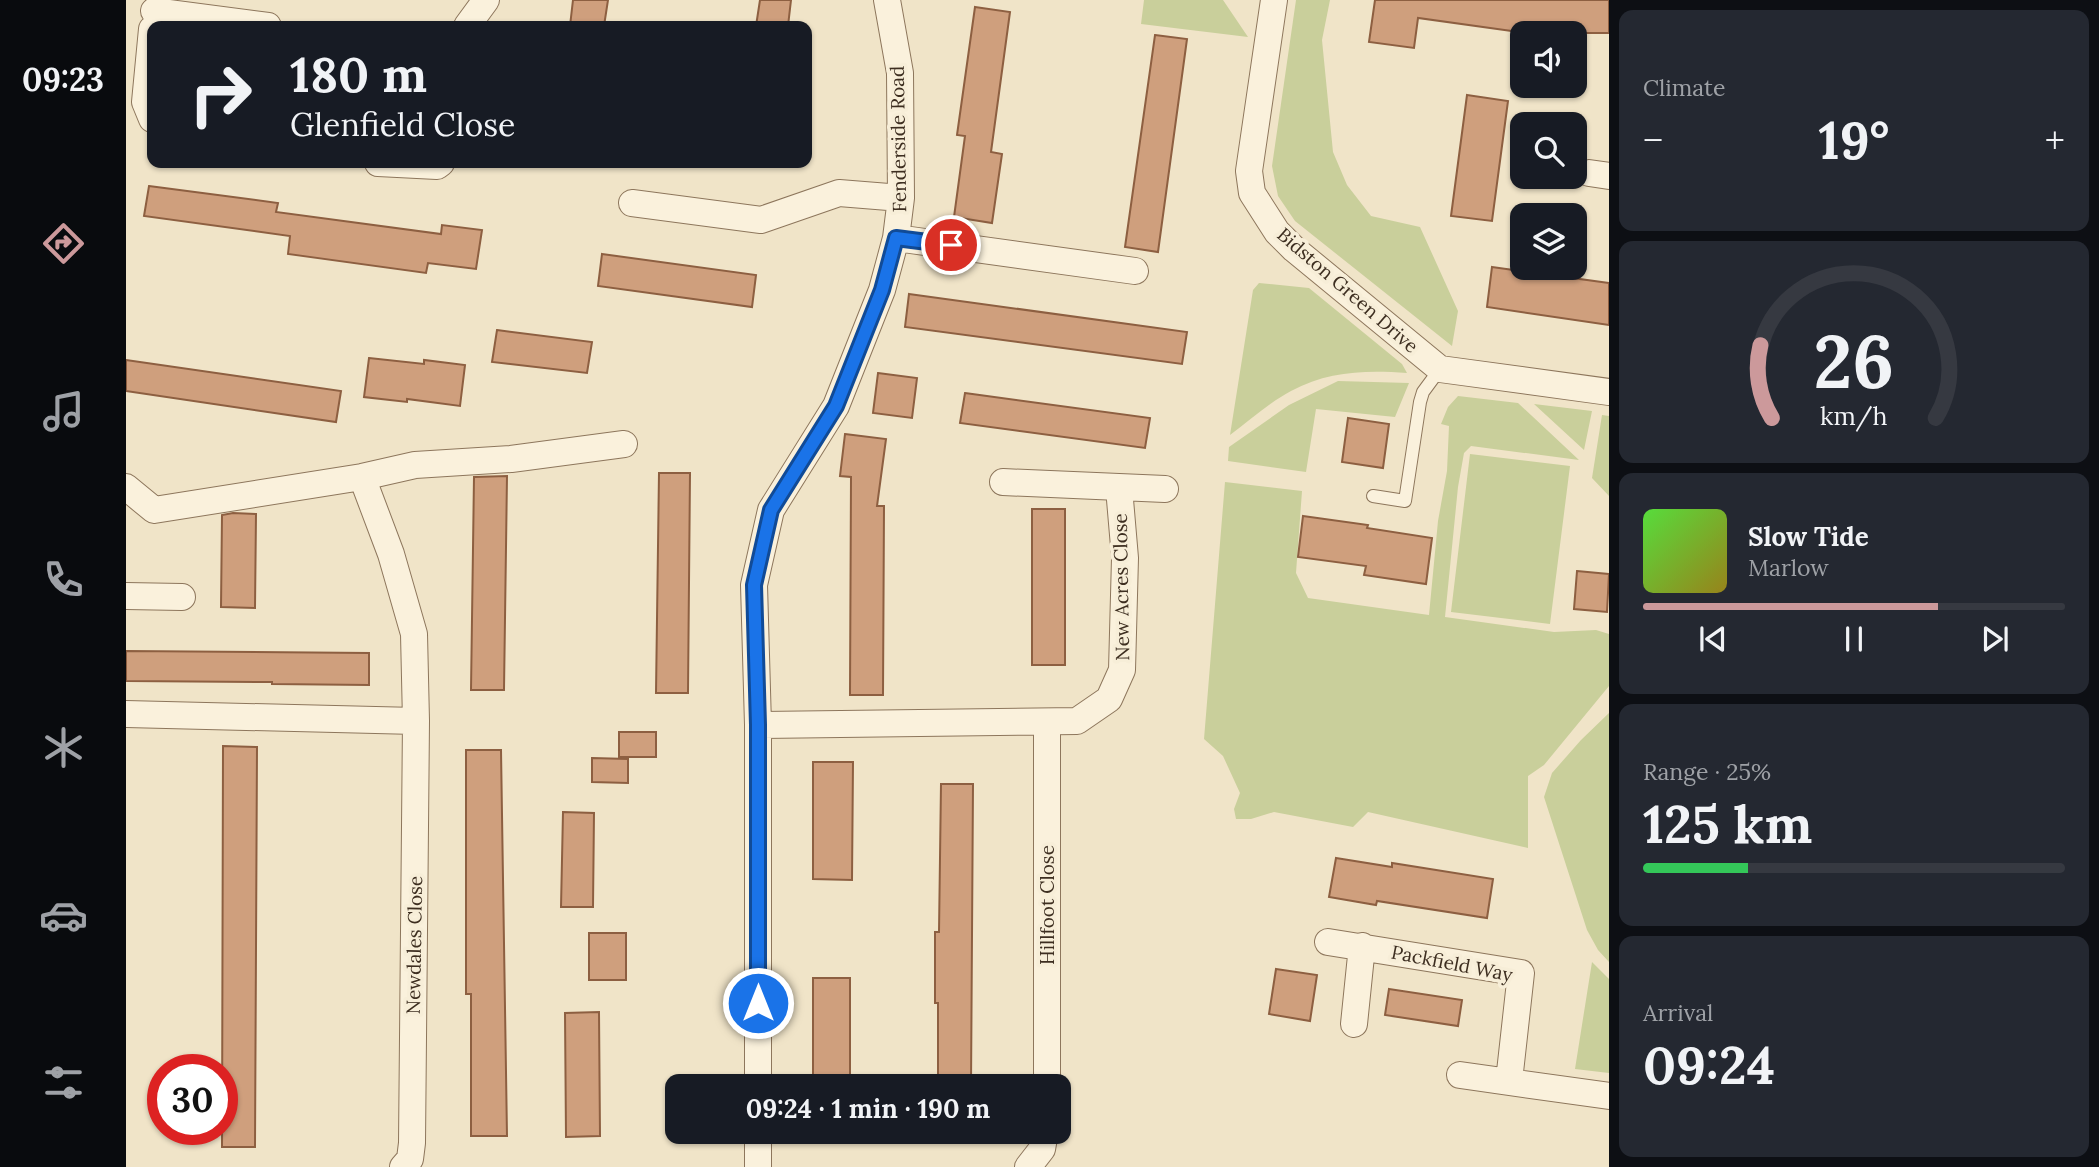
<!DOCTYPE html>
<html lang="en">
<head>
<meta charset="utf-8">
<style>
  :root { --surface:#171b24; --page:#242831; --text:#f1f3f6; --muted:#9ea1a6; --line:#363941; --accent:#cc999b }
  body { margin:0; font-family:Lora,serif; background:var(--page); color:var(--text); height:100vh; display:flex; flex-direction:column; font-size:26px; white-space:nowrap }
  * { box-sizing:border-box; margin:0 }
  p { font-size:23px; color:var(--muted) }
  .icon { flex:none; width:38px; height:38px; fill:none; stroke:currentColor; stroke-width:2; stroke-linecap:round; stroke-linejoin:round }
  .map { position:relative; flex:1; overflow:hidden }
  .sheet { display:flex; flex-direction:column; gap:10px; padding:10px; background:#0d0f14; width:490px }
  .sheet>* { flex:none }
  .top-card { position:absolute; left:21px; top:21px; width:665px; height:147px; border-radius:14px; box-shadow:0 2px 5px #0004; background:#171b24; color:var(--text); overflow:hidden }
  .buttons { position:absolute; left:1384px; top:21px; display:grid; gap:14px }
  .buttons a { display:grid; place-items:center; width:77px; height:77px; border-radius:14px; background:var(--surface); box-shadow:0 2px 5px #0004; font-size:35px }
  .speed { position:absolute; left:21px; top:1054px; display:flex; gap:14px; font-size:35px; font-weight:700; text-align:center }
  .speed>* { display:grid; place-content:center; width:91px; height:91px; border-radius:50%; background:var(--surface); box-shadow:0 2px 5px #0004; line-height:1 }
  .speed .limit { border:10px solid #d22; background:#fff; color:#111 }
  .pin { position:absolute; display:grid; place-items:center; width:60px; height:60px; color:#fff; margin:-30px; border:4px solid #fff; border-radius:50%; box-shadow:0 2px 7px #0007 }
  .me { position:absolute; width:77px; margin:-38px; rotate:0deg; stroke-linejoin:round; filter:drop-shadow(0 0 5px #0008) }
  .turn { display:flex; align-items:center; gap:24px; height:147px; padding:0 28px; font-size:32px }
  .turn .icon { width:91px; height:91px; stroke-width:2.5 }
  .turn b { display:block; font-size:49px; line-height:60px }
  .big { font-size:52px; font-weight:700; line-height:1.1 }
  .sheet .widget { flex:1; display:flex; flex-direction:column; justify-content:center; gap:10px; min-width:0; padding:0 24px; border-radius:14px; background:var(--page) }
  .sheet .dial { align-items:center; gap:0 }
  .dial svg { height:182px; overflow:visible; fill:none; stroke:var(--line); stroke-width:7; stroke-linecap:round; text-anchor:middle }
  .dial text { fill:var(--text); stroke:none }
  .song { display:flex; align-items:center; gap:21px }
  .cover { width:84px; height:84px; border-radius:10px; background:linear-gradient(135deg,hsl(110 70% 55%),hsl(50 70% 35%)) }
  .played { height:7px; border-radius:4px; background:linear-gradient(90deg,var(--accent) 70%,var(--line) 70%) }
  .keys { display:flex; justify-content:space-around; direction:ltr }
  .heat { display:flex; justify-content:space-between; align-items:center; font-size:38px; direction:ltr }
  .charge { height:10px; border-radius:5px; background:linear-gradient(90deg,#34c759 25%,var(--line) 0) }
  .trip { position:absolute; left:539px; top:1074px; width:406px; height:70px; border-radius:14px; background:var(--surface); box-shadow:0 2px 5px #0004; font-weight:700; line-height:70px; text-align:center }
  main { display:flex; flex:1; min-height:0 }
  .tabs { display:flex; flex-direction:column; width:126px; justify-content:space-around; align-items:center; background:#090b0e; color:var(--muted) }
  .tabs .icon { width:49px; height:49px }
  .tabs .active { color:var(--accent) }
  .tabs b { font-size:32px; color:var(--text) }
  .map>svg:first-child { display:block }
</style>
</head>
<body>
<main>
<nav class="tabs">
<b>09:23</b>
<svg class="icon active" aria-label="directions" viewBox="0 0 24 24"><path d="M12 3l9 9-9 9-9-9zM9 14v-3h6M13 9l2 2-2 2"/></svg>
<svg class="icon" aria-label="music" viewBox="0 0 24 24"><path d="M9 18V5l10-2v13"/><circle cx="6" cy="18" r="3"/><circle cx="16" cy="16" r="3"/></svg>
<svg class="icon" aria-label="phone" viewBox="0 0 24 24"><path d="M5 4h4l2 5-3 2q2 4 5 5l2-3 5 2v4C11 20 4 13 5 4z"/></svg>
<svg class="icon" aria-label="climate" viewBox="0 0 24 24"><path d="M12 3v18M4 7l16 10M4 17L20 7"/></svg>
<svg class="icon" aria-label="car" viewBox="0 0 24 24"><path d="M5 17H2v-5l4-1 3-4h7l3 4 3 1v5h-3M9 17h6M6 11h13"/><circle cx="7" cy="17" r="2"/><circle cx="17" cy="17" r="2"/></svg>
<svg class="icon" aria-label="filters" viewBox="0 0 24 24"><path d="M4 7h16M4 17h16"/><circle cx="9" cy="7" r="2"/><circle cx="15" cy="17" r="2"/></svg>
</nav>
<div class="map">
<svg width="1483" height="1167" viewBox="0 0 1483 1167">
  <rect width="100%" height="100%" fill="#f0e4c8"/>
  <path fill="#c9cf9b" d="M1018,0H1097L1122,37L1015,24Z
    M1170,0H1204L1196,40L1207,152L1221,185L1245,216L1294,227L1332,311L1326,346L1169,221L1152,196L1146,166Z
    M1133,283L1183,288L1276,364L1281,373C1240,370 1202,371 1165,391C1144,402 1123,421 1104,435L1127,290Z
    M1212,381L1283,383L1269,417L1190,409L1180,472L1102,461L1103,447L1163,405Z
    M1332,396L1392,403L1453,460L1345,446L1338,453L1332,487L1319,617L1428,632L1470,630L1483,634V686L1418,765L1402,776V848L1242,812L1227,827L1148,812L1125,819H1110L1108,809L1114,793L1097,756L1078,739L1099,482L1176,491L1170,573L1182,598L1303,615L1312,521L1321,471L1323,426L1315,424L1322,407Z
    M1408,404L1466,411L1458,450Z
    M1476,415L1483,416V496L1466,478Z
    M1344,454L1444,466L1424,624L1325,612Z
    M1483,713V962L1472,950L1461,930L1418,797L1426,773L1455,740Z
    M1466,962L1483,979V1073L1449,1069Z"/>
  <path fill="#cf9f7d" stroke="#8d5f41" stroke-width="2" d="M447,0H482L478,26H444Z
    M634,0H665L662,26H630Z
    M1249,0H1483V33H1400L1292,18L1288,48L1243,42Z
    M849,7L884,12L865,152L876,154L866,223L828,217L839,136L831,135Z
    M1029,35L1061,39L1032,252L999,247Z
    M1341,95L1382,101L1366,221L1325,216Z
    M23,186L152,203L150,212L315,234L316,225L356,230L350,269L302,263L300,273L162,254L164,236L18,216Z
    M476,254L630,275L626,307L472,286Z
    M1366,267L1483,283V325L1361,307Z
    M783,294L1061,332L1056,364L779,327Z
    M371,330L466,342L461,373L366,362Z
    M243,358L298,364V360L339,365L334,406L281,399V402L238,397Z
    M0,360L215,391L210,422L0,391Z
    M752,373L791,378L786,418L747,413Z
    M839,393L1024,418L1019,448L834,423Z
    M1222,418L1263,424L1257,468L1216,462Z
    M719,434L760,439L751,506H758L757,695H724L725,477L714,476Z
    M533,473H564L562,693H530Z
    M381,476L378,690H345L348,477Z
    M906,509H939V665H906Z
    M107,513L130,514L129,608L95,607L96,515Z
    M1177,516L1242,525L1241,528L1306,538L1300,584L1238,575L1240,566L1172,557Z
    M1451,571L1483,574L1481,612L1448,609Z
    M0,651L243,653V685L146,684V682L0,681Z
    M493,732H530V757H493Z
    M97,746L131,747L129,1147H96Z
    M340,750H375L381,1136H345V994H340Z
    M466,758L502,759V783L466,782Z
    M687,762H727L726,880L687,879Z
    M815,784H847L845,1087H812V1003H809V932H813Z
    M437,812L468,813L467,907H435Z
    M1210,858L1266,867V863L1367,879L1361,918L1251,901L1250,905L1203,897Z
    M463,933H500V980H463Z
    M1150,969L1191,975L1184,1021L1143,1014Z
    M687,978H724V1087H687Z
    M1263,989L1336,1000L1332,1026L1259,1015Z
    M473,1012L474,1136L440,1137L439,1013Z"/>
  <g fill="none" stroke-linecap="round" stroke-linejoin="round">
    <defs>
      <path id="service" d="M1247,496L1279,501L1294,402L1297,392L1314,369"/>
      <path id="minor" d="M1148,0L1123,171L1126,193L1151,232L1168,249L1314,369L1483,392
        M28,11L142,26
        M341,26L360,0
        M26,29L19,102L26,119
        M252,163L311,166L315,163
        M1463,173L1483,176
        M506,203L635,220L713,193L775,198
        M770,238L1009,271
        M236,477L265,554L288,634L290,721L286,1143L284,1159L277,1167
        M877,482L1039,489
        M0,487L28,510L236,477L289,465L385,459L498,444
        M0,596L56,597
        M0,714L290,721
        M632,725L951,721L983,699L996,670L999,558L993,488
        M1202,942L1395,973L1383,1081
        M1228,1024L1236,946
        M1334,1075L1483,1096
        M632,1087V725L628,585L645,510L710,406L756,290L770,238L775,198L774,73L761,0
        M921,1087V723
        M632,1132V1167
        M902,1167L916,1149L919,1132"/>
    </defs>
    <use href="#service" stroke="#8d765c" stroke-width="14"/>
    <use href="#minor" stroke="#8d765c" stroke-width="28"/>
    <use href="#service" stroke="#faf1dc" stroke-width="12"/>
    <use href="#minor" stroke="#faf1dc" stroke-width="26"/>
  </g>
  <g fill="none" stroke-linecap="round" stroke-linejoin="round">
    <defs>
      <path id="route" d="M632,1003V725L628,585L645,510L710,406L756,290L770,238L825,245"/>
    </defs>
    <use href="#route" stroke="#114b97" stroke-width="18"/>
    <use href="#route" stroke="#1a73e8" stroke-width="12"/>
  </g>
  <g text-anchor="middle" stroke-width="7" stroke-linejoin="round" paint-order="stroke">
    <g font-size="19" fill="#3d2e20" stroke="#f7eed8">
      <text transform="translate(772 139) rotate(-91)" y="7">Fenderside Road</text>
      <text transform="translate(1222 290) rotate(41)" y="7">Bidston Green Drive</text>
      <text transform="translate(995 587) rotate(-91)" y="7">New Acres Close</text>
      <text transform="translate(921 905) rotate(-90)" y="7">Hillfoot Close</text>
      <text transform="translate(288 945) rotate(-89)" y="7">Newdales Close</text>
      <text transform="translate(1326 963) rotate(11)" y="7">Packfield Way</text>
    </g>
  </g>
</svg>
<div class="buttons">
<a><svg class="icon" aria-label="sound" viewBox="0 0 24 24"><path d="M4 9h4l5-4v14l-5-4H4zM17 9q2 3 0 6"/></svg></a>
<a><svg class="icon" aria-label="search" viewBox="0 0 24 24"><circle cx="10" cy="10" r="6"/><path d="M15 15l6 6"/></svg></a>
<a><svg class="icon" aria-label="layers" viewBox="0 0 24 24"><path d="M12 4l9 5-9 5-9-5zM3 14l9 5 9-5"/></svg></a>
</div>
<div class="speed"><div class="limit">30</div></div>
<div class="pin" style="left:825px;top:245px;background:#d93025"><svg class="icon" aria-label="arrive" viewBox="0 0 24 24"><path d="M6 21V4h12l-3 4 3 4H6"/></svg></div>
<svg class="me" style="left:632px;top:1003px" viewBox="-20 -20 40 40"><circle r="17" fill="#1a73e8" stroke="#fff" stroke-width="3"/><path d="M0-11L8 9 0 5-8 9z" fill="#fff"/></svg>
<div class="trip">09:24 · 1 min · 190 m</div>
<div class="top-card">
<div class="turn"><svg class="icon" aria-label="right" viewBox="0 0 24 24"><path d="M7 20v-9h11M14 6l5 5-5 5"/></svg><div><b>180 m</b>Glenfield Close</div></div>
</div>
</div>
<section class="sheet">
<div class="widget"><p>Climate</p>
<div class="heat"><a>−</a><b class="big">19°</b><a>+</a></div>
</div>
<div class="widget dial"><svg viewBox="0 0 100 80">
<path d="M14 69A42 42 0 1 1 86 69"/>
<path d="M14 69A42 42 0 0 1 9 37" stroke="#cc999b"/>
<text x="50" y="56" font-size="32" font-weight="700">26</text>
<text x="50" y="72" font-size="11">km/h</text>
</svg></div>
<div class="widget">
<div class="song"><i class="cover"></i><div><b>Slow Tide</b><p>Marlow</p></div></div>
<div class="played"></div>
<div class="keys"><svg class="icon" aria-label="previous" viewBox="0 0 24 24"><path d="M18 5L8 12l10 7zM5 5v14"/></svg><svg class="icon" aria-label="pause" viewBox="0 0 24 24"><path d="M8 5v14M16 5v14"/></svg><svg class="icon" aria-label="next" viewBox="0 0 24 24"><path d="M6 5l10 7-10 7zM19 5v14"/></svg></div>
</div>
<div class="widget"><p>Range · 25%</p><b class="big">125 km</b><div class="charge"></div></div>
<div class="widget"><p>Arrival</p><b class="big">09:24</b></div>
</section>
</main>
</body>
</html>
